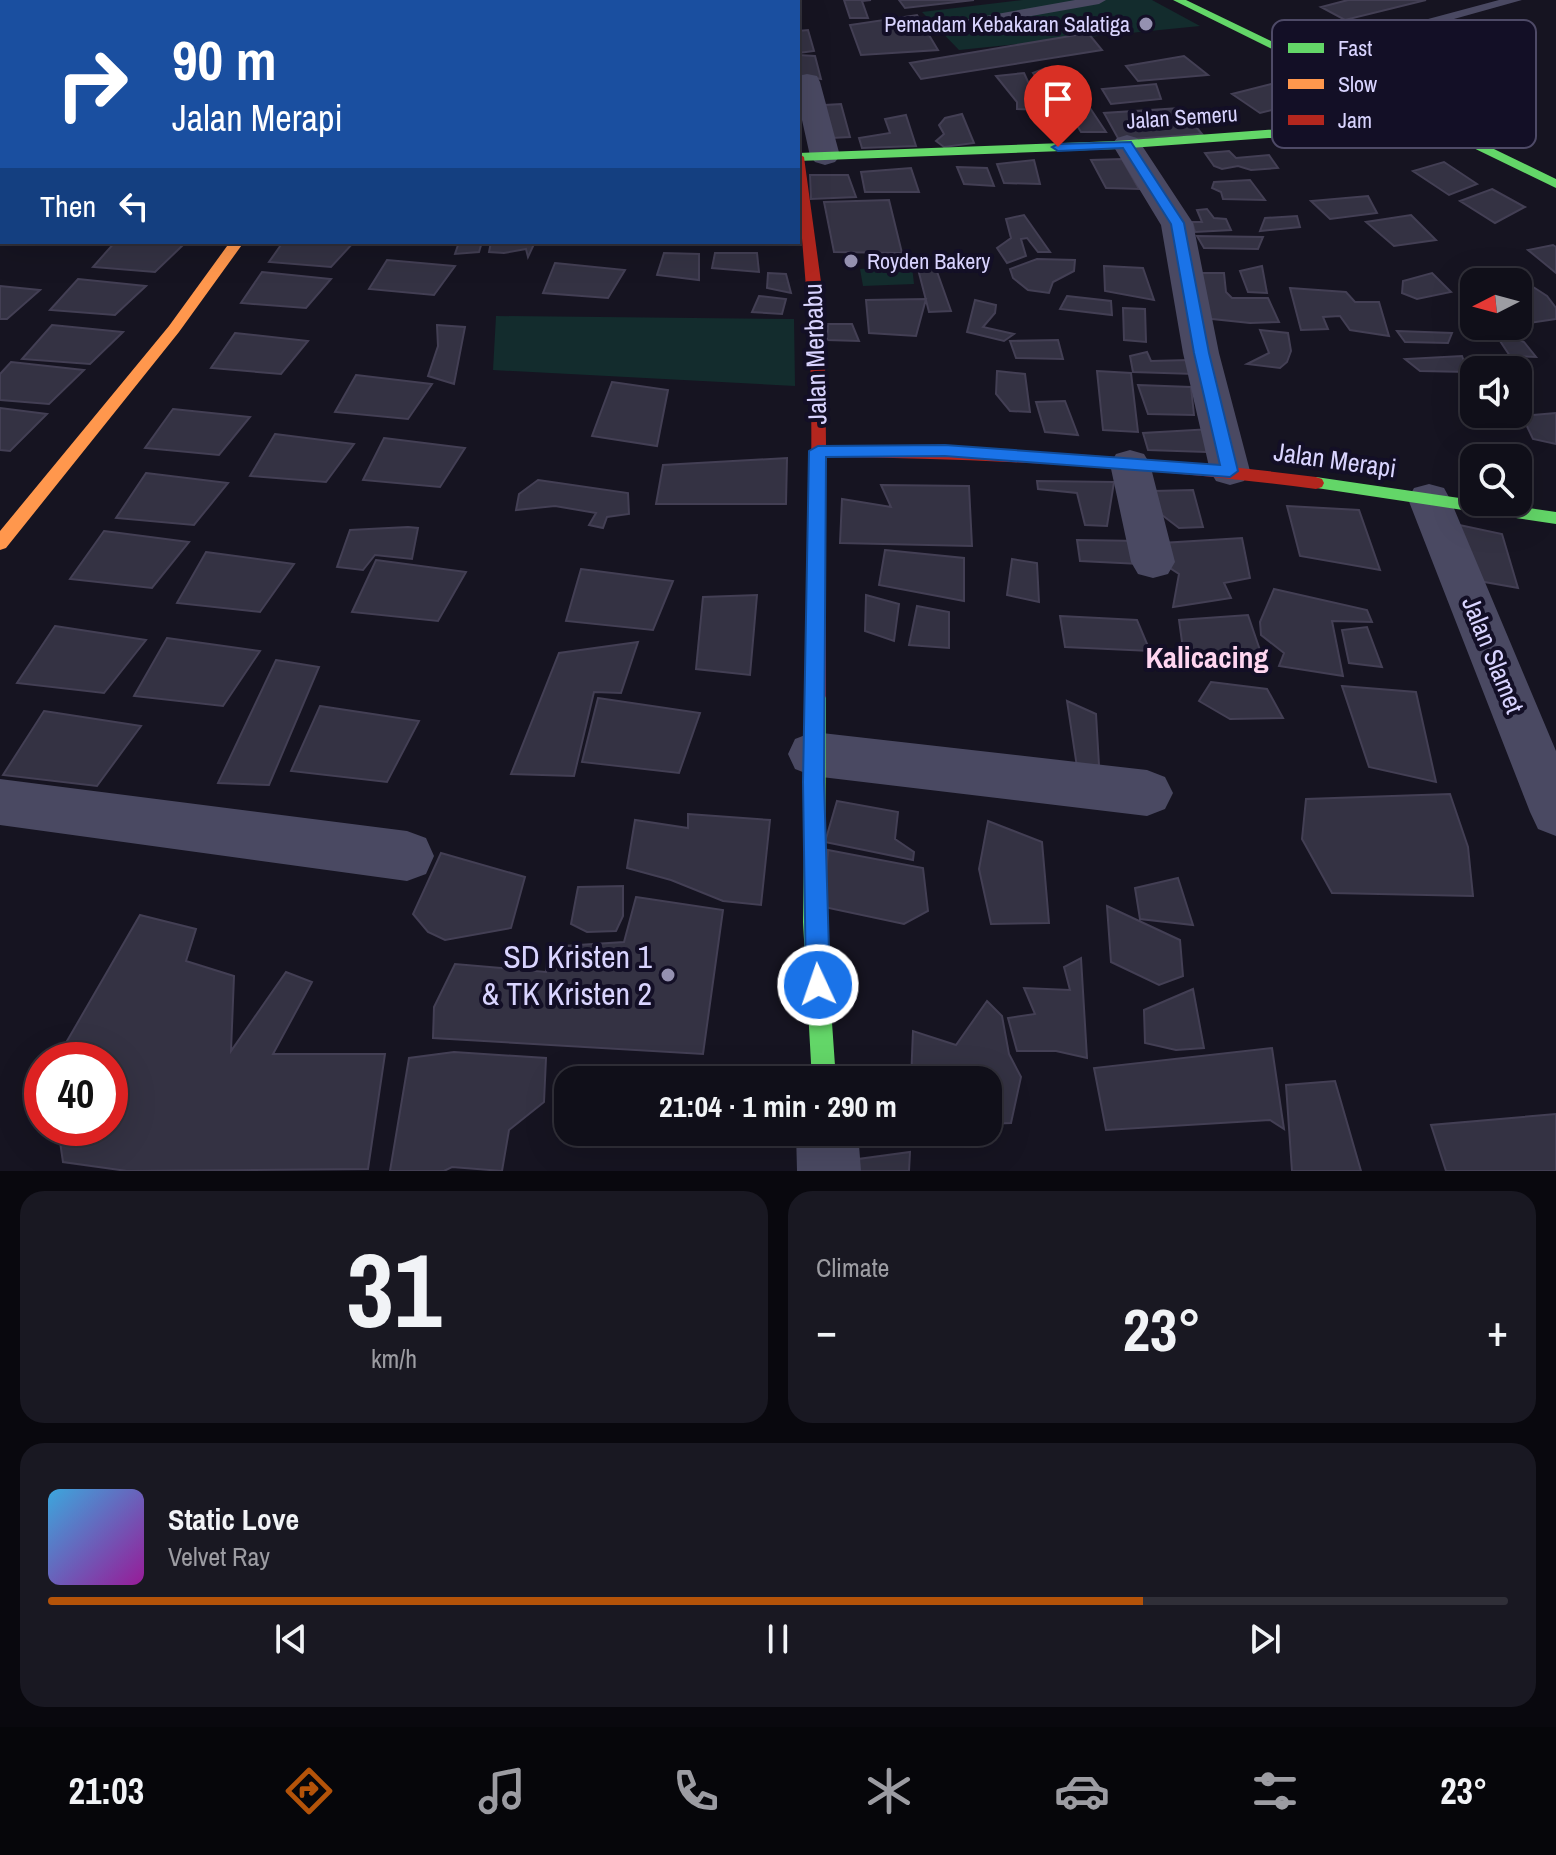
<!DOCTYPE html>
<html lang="en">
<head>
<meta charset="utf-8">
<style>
  :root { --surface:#100f19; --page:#191822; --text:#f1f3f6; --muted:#9c9ca2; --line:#302f38; --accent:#b45309 }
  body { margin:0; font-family:"Archivo Narrow",sans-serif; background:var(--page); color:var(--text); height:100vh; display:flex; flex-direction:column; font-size:30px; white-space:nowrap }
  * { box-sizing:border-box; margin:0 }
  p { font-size:26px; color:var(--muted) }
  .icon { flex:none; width:44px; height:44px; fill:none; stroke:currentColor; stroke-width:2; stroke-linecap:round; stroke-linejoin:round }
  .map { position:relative; height:1171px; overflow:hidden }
  .sheet { display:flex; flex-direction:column; gap:20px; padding:20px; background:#09080e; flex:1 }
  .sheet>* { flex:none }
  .guide { position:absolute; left:0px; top:0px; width:800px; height:244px; box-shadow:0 8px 32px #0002,0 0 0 2px var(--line); background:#1a4fa0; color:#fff; overflow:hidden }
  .needle { width:52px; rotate:264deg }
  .controls { position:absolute; left:1460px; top:268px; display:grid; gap:16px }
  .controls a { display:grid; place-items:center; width:72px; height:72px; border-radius:16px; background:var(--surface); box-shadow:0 8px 32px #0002,0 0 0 2px var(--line); font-size:40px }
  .speed { position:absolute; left:24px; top:1042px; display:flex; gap:16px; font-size:40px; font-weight:700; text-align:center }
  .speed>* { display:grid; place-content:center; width:104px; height:104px; border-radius:50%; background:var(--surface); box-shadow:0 8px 32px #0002,0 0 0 2px var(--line); line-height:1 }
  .speed .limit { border:12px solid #d22; background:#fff; color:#111 }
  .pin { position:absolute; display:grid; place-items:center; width:68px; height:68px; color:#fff; margin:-82px -34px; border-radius:50% 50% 50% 0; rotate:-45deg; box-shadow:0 0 8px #0007 }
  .pin .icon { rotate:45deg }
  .me { position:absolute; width:88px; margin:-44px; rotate:357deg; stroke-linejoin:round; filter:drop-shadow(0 0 6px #0008) }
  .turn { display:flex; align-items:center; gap:28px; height:168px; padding:0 40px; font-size:36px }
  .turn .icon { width:104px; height:104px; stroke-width:2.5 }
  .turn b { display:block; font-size:56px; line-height:68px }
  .then { display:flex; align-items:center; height:76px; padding:0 40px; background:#0003; gap:16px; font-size:30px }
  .big { font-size:60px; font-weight:700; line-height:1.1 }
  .sheet .tile { flex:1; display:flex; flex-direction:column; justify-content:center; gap:12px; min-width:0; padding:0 28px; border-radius:24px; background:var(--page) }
  .sheet .dial { align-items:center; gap:0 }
  .dial b { font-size:104px; line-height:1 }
  .song { display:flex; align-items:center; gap:24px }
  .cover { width:96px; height:96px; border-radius:12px; background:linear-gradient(135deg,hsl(200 70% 55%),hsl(300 70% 35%)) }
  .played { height:8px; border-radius:4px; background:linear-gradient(90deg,var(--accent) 75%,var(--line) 75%) }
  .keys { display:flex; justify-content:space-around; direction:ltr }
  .heat { display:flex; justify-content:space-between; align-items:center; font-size:44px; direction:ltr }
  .sheet .tiles { flex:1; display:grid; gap:20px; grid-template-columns:1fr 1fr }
  .tile:last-child { grid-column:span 2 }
  .trip { position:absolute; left:554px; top:1066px; width:448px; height:80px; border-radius:24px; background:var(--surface); box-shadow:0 8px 32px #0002,0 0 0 2px var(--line); font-weight:700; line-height:80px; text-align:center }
  .tabs { display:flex; height:128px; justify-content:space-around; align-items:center; background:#06060a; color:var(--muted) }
  .tabs .icon { width:56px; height:56px }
  .tabs .active { color:var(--accent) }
  .tabs b { font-size:36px; color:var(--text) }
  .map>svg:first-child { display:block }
</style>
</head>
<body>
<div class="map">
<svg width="1556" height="1171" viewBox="0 0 1556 1171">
  <rect width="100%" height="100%" fill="#161421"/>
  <path fill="#132c2d" d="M1023,0H1152L1200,26L959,50L922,12Z
    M912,266L914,284L863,286L860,269Z
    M496,316L794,319L795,386L493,370Z"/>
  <path fill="#343243" stroke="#433f54" stroke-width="2" d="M519,0H605V2H519Z
    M631,0H759L760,2H631Z
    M844,0H871L862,1L868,18H850Z
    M899,0H974L905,8Z
    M1348,0H1426L1345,20L1321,7Z
    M917,15L938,50L861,55L850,25Z
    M808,30L814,51L798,53V31Z
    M1088,33L1102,50L921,79L910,63Z
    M798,55L815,56L821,79L798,75Z
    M1184,56L1208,75L1138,81L1126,66Z
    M1046,68L1073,99L1054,102L1033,73Z
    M1024,73L1041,110L1017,109V102L996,76Z
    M1156,84L1161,99L1111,104L1102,89Z
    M1271,84L1300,103L1260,113L1232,94Z
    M841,104L850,137L831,138L825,105Z
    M1088,105L1106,132H1081L1069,112Z
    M1180,108L1202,134L1119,140L1104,113Z
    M962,114L974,143L944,147L936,141L944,134L939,125L945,118Z
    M906,115L916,146L862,148L859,138L890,133L885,119Z
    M1229,151L1236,158L1269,155L1278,168L1251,170L1238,166L1222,169L1214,166L1205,153Z
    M1122,159L1139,189L1106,188L1091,160Z
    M1034,160L1040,184L1004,183L997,164Z
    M1444,162L1477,184L1449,195L1413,171Z
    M957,167L987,168L994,186L964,184Z
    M911,168L919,192H865L861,172Z
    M810,175H848L856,197L811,199Z
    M1250,180L1265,200L1223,199L1221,192L1212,188L1214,182Z
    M1492,189L1525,207L1495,223L1460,201Z
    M1368,196L1377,213L1330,219L1311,201Z
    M889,200L902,253L834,252L824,202Z
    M1207,209L1214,218L1226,219L1231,230L1195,232L1192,222H1202L1197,210Z
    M1024,215L1050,252H1038L1027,238L1021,239L1026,256L1007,263L997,248L1011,238L1006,219Z
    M1411,215L1436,240L1394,246L1366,222Z
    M1297,216L1300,227L1260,231L1265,218Z
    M1197,236L1263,237L1258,249L1204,248Z
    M115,242H151L183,245L155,272L93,267Z
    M283,242H354L331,267L269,262Z
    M471,242H482L479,252L455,254L458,245Z
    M491,242H535L528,257L526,249L504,253L489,252Z
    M1553,245L1556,247V273L1528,250Z
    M664,253L699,254V280L657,275Z
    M715,253H757L759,272L712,268Z
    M1037,259L1075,260L1074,271L1053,282L1049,293L1028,290L1013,278L1010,269Z
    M387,260L455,266L434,295L369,289Z
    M555,263L625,270L608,298L543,293Z
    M935,266L945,294L951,311L929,312L918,269Z
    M1104,266L1143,268L1154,300L1105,291Z
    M1262,266L1267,293L1248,292L1240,271Z
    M262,272L331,279L306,308L241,303Z
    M768,273L786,274L791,293L767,288Z
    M1190,273H1224L1226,292L1232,298H1268L1279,322L1250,323L1203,318Z
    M1432,273L1451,292L1417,299L1402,293L1403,281Z
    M78,279L146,286L115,315L50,310Z
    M1527,283L1547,296L1556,308V319L1523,324L1518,320V284Z
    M0,286L40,290L7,319H0Z
    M1290,288L1346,292L1355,302H1379L1389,336L1350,330L1340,316L1323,317L1328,329L1301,330Z
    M759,296L786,299L782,314L752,312Z
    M1067,296L1111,301L1112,315L1060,309Z
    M926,299L916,336L869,333L866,300Z
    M975,300L996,305L995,313L983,327L1014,334L1004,341L967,332Z
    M1123,308L1145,309L1146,342L1124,340Z
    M828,324H852L859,341L827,340Z
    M52,325L123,332L90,364L22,359Z
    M437,325L465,327L454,384L428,376L438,346Z
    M1260,330L1288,333L1291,351L1287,362L1280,368L1247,364L1269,353Z
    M1397,331L1452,333L1448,343L1405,342Z
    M235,333L308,341L281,374L211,368Z
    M1510,336L1524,342L1536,357L1510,356L1498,338Z
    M1058,340L1063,359L1016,358L1010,341Z
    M1147,352L1151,361L1189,360L1194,374L1133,372L1130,356Z
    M1462,356L1468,372L1420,371L1405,359Z
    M11,362L84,370L49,404L0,400V374Z
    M997,371L1025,374L1030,412L1010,411L996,394Z
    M1097,371L1131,373L1138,432L1103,430Z
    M356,375L432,384L408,419L335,412Z
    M612,382L668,390L657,446L592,436Z
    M1138,385L1191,387L1194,415L1148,414Z
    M1065,401L1078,435L1045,432L1036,402Z
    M0,408L47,414L10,451L0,450Z
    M173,409L250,417L219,455L145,448Z
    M1556,413V444L1533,439L1522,416Z
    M1211,429L1206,452L1148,450L1143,433Z
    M275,434L354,444L326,482L250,476Z
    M384,438L465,448L440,487L363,480Z
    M787,458L786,504H656L663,465Z
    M1518,467H1519L1531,495L1518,493Z
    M146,473L228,483L194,525L116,518Z
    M538,480L628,493L629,514L607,517L603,528L589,525L596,513L555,506L516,510L519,494Z
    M1037,481L1114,482L1107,526L1085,525L1077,493L1038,489Z
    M881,485L969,486L972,546L840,543L842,499L891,507Z
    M1193,490L1203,527L1179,528L1162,515L1154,491Z
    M1287,506L1359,510L1380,570L1300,556Z
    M1450,523L1502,534L1518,588L1468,579Z
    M408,527L418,528L412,559L375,555L363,570L337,567L350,530Z
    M104,531L189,542L152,588L70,579Z
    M1242,538L1250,578L1224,583L1231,598L1173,607L1179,574L1170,568L1162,543Z
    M1077,540L1140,541V564L1080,561Z
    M885,550L964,558V601L879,585Z
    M206,552L294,564L260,612L177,603Z
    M1012,559L1037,563L1039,602L1007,595Z
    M376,560L466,572L438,621L352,612Z
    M581,569L673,581L653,630L566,621Z
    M1274,589L1367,610L1372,622L1332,621L1343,676L1279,666L1284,653L1261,635L1260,622Z
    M757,595L750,675L696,669L703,597Z
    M866,595L899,604L894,641L865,631Z
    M917,606L949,612V648L909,645Z
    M1248,615L1263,659L1217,669L1185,664L1179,620Z
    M1060,616L1137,620L1150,651L1065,647Z
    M55,626L146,640L104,693L17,683Z
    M1367,627L1382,667L1349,663L1342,630Z
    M167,638L260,651L223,706L134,696Z
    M638,642L621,693L594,692L574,776L511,774L559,653Z
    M276,660L319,667L269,785L218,783Z
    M1211,682L1267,689L1283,718L1230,719L1199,701Z
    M1342,686L1416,692L1436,782L1369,767Z
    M598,698L700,713L679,773L582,762Z
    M1067,701L1096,714L1099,765L1077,767Z
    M320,706L419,721L387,782L291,771Z
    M44,711L141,726L97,786L3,775Z
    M1450,794L1468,847L1473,896L1332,893L1302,839L1306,799Z
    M837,801L898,812L895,839L914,852L913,860L825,842Z
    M688,814L770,820L761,905L723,901L671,880L627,868L635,820L688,828Z
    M988,821L1042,842L1049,923L991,924L979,869Z
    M828,850L923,868L928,911L904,924L824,907Z
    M441,853L525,877L511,928L445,940L428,932L413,914Z
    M1178,878L1193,925L1140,919L1135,888Z
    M623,886V916L616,931L587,932L571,924L578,887Z
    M636,897L723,910L703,1054L433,1038L434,1007L455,964L546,972L548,947L624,942Z
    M1107,906L1180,940L1183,976L1159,985L1111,962Z
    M140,915L196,929L186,961L234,976L231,1051L286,972L312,982L273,1054H385L368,1169L127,1171L63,1162L58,1128H110V1060H56Z
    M1081,958L1087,1058L1056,1051H1017L1008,1018L1035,1014L1024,988L1070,990L1064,967Z
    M1193,989L1204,1048L1176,1050L1145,1043L1144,1010Z
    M987,1001L1002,1016L1009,1054L1021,1077L1011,1123L988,1124V1080H911L913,1031L956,1045Z
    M1272,1048L1284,1129L1270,1120L1106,1130L1094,1068Z
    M454,1052L546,1058L544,1102L509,1130L502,1171L452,1167L444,1171H390L409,1058Z
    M1335,1081L1361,1171H1292L1286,1085Z
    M1556,1114V1171H1446L1431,1125Z
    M910,1152L909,1171H847L851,1160Z"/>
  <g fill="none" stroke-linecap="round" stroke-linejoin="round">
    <path fill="#4a4962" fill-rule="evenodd" d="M1075,0H1106L1099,4L952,30L945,26L952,22Z
      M1499,0H1522L1300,62L1295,64L1287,59L1290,56Z"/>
    <path fill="#4a4962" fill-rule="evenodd" d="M807,74L817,76L820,82L840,156L835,162L825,165L815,162L810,156L798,102V76Z
      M1127,135L1137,138L1193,223L1219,353L1250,471L1244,481L1230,485L1216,481L1210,471L1183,353L1161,225L1112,144L1117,138Z
      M1130,450L1144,454L1150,464L1175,562L1168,574L1153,578L1138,574L1131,562L1110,464L1116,454Z
      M1429,484L1444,488L1450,499L1556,751V836L1538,829L1530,812L1408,499L1414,488Z
      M813,732L1147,770L1165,777L1173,793L1165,809L1147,816L813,776L795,769L788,754L795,739Z
      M0,779L407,831L426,838L434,856L426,874L407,881L0,825Z
      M796,1132H858L861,1171H797Z"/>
    <path fill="#63d668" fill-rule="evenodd" d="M374,0H384L373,2Z
      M1173,0H1186L1556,179V188L1424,124L1379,130L1116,149L798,161V153L1116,141L1413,119Z
      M1316,477L1556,512V524L1310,487L1308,483L1310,479Z
      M816,688L823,690L826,696L825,922L836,1080H812L803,922L806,696L809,690Z"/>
    <path fill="#ff974d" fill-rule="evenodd" d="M0,167H2V175H0Z
      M230,242H244L179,332L6,548L0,550V531L169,326Z"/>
    <path fill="#b3261e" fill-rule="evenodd" d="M798,153L804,157L821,282L825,358L826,445C990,447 1153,456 1316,477L1322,479L1324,483L1322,487L1316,489C1153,468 990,458 826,457V696L823,702L816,704L809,702L806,696C808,582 814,468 810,354C808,287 798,221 798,153Z"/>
  </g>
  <path fill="#1a73e8" stroke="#114b97" stroke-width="2" d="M1131,142L1184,223L1209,353L1238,471L1230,477L945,456L826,457L824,782L830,985L826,993L818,997L809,993L806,985L803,782L809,451L818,446L945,445L1220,465L1194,353L1171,224L1123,148L1058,151L1052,147L1058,144Z"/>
  <g fill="#9591b1" stroke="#130f26" stroke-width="3">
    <circle cx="1146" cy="24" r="8"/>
    <circle cx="851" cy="261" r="8"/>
    <circle cx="668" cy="975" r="8"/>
  </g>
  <g text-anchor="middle" stroke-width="8" stroke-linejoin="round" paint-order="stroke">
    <g font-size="22" fill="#d9d4ff" stroke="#130f26" text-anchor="end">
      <text x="1130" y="32">Pemadam Kebakaran Salatiga</text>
      <text x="867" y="269" text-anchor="start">Royden Bakery</text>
    </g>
    <g font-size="22" fill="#d9d4ff" stroke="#130f26">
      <text transform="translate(1182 117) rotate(-4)" y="8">Jalan Semeru</text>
    </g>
    <g font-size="26" fill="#d9d4ff" stroke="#130f26">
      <text transform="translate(815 354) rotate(-92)" y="9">Jalan Merbabu</text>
      <text transform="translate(1335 460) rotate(8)" y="9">Jalan Merapi</text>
      <text transform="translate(1493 655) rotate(68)" y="9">Jalan Slamet</text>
    </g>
    <g font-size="30" font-weight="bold" fill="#ffd6f0" stroke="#130f26">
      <text x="1207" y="668">Kalicacing</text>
    </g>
    <g font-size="32" fill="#d9d4ff" stroke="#130f26" text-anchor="end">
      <text x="652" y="968">SD Kristen 1<tspan x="652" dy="37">&amp; TK Kristen 2</tspan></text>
    </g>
  </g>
  <rect x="1272" y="20" width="264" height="128" rx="12" fill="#130f26" stroke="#4e4a67" stroke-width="2"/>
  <rect x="1288" y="43" width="36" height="10" fill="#63d668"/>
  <rect x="1288" y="79" width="36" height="10" fill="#ff974d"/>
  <rect x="1288" y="115" width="36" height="10" fill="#b3261e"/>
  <g font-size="22" fill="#d9d4ff">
    <text x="1338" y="56">Fast</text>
    <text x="1338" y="92">Slow</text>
    <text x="1338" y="128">Jam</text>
  </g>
</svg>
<div class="controls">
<a><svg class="needle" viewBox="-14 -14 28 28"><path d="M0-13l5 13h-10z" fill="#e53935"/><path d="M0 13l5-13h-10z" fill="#9c9ca2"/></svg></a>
<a><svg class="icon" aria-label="sound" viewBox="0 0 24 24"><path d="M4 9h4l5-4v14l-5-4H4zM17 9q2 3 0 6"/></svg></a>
<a><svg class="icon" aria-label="search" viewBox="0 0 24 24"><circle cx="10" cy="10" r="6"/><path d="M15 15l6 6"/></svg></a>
</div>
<div class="speed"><div class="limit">40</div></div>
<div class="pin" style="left:1058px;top:147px;background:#d93025"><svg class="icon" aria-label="arrive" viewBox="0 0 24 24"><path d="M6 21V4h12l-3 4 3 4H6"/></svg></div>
<svg class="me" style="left:818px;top:985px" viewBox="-20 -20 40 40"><circle r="17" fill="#1a73e8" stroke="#fff" stroke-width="3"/><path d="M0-11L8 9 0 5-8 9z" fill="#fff"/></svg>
<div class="trip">21:04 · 1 min · 290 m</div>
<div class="guide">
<div class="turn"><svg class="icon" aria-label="right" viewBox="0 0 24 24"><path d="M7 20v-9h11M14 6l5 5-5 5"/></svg><div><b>90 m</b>Jalan Merapi</div></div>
<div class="then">Then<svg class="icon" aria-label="left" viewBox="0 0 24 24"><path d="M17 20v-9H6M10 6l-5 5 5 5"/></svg></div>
</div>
</div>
<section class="sheet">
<div class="tiles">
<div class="tile dial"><b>31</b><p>km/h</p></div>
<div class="tile"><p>Climate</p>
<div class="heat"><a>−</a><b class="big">23°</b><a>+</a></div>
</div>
<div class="tile">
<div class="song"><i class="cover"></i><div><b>Static Love</b><p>Velvet Ray</p></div></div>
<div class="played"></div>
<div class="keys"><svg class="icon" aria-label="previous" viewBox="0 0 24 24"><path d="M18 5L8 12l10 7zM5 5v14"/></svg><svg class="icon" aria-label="pause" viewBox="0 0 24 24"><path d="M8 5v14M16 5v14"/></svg><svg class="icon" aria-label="next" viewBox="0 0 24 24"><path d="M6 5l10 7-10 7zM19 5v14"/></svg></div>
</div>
</div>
</section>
<nav class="tabs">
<b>21:03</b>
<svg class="icon active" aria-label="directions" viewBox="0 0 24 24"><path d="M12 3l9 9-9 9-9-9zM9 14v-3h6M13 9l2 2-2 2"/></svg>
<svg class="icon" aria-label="music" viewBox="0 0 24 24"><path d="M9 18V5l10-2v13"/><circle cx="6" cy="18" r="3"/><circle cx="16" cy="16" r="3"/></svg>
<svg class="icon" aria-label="phone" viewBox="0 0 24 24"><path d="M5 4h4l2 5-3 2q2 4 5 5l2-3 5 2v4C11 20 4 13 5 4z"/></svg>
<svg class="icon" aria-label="climate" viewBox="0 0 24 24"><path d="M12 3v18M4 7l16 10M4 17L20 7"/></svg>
<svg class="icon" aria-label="car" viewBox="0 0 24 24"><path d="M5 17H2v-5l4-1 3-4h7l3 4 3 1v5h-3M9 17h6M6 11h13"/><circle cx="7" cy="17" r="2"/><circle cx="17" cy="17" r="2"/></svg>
<svg class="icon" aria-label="filters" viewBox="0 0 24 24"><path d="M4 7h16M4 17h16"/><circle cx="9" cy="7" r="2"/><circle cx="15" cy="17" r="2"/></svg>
<b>23°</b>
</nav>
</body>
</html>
